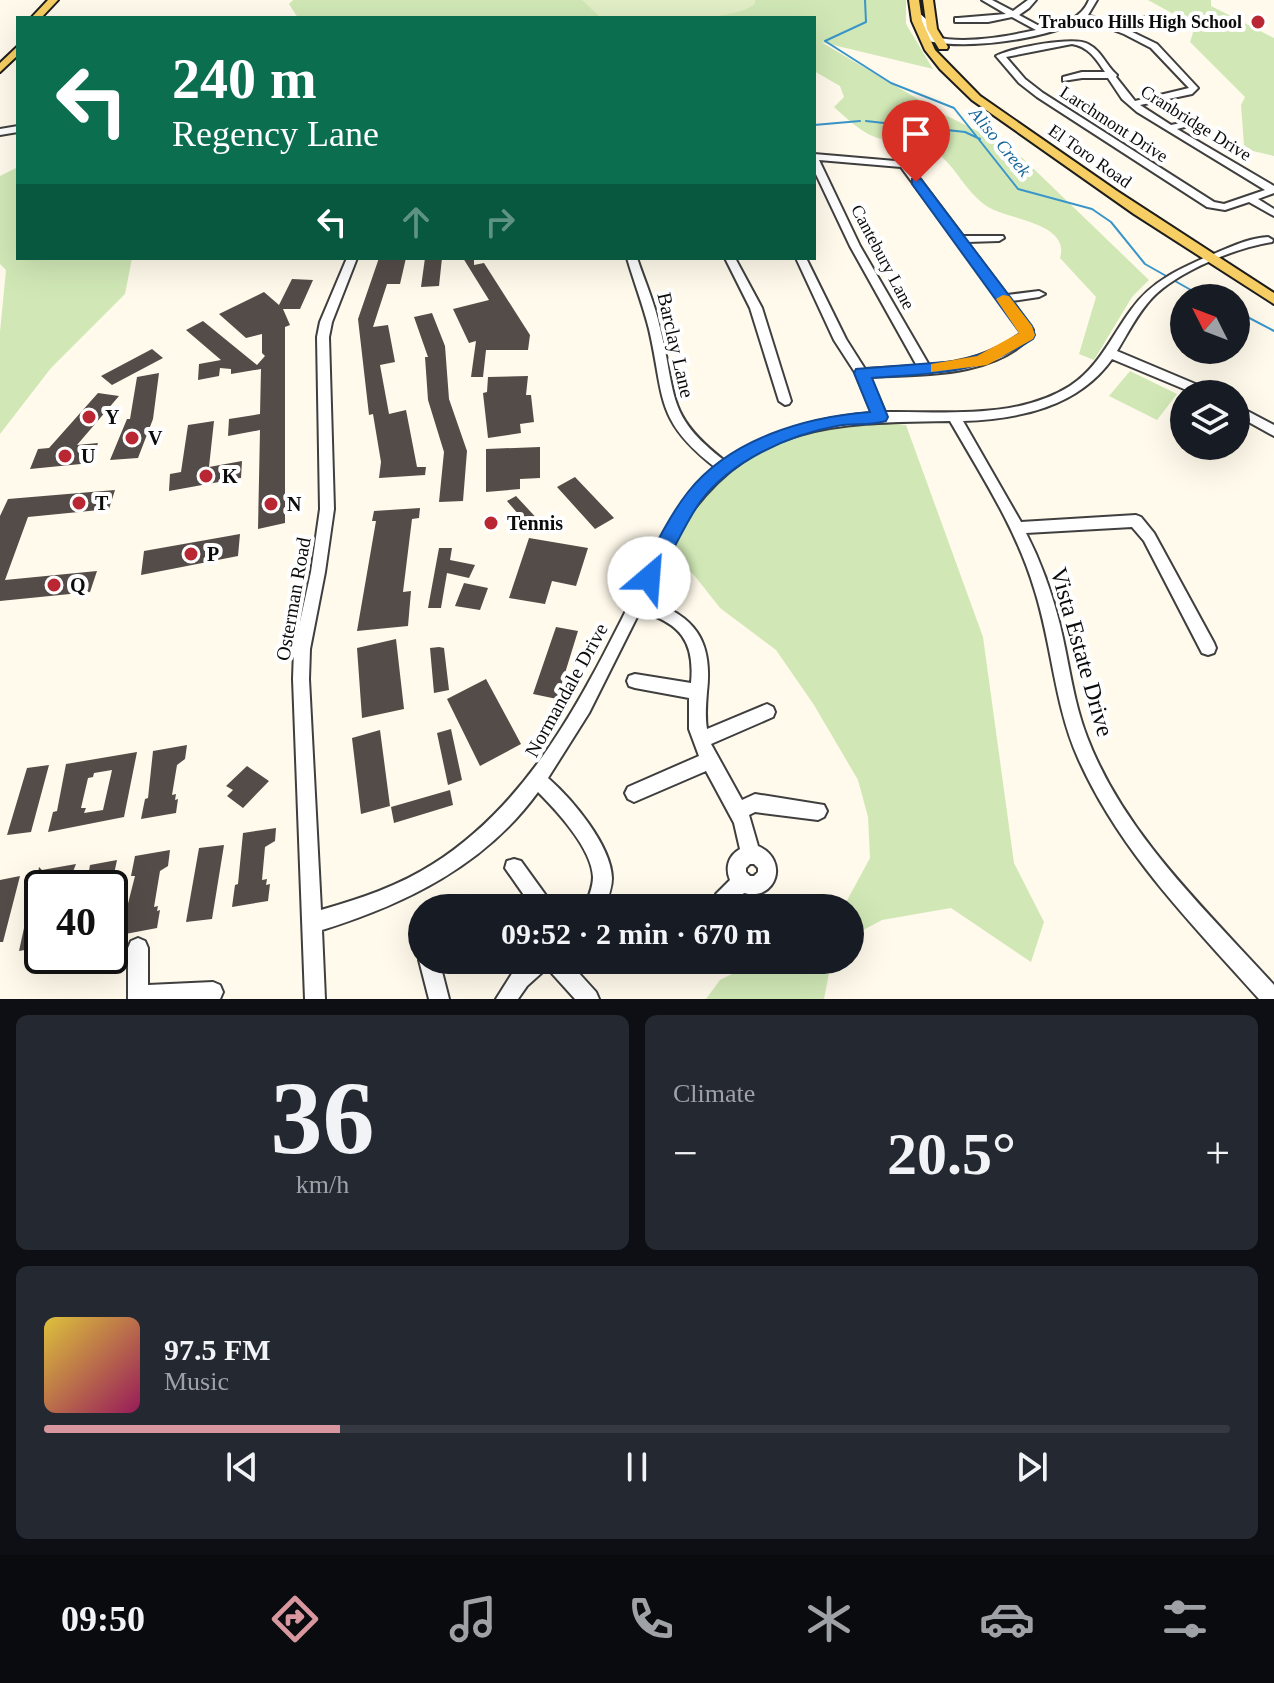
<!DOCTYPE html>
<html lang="en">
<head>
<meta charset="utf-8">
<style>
  :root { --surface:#171b24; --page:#242831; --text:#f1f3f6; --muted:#9ea1a6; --line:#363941; --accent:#d8979e }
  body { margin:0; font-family:"Times New Roman",serif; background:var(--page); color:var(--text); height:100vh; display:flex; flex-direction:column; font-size:30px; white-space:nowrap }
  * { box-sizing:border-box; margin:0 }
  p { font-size:26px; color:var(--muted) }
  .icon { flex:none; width:44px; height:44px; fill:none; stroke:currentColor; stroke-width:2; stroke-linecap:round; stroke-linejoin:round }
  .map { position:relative; height:999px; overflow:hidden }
  .panel { display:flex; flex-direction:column; gap:16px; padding:16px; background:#0d0f14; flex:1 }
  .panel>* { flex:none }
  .top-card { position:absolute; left:16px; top:16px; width:800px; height:244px; border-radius:0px; box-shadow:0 8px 32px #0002; background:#0b6e4f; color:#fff; overflow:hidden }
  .needle { width:52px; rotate:312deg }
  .tools { position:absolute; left:1170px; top:284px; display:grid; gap:16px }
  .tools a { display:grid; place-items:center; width:80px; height:80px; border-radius:50%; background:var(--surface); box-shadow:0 8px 32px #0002; font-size:40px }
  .speed { position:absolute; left:24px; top:870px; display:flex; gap:16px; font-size:40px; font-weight:700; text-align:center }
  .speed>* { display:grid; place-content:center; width:104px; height:104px; border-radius:50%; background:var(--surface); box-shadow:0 8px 32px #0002; line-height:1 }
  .speed .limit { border:4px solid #111; border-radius:12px; background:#fff; color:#111 }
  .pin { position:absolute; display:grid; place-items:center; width:68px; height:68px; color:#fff; margin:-82px -34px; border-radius:50% 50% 50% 0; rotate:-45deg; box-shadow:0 0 8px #0007 }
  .pin .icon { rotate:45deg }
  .me { position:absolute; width:88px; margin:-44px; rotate:27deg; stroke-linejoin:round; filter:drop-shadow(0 0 6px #0008) }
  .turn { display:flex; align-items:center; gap:28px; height:168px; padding:0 24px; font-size:36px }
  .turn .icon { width:104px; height:104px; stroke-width:2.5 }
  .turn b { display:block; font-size:56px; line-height:68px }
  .lanes { display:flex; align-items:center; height:76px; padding:0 24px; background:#0003; justify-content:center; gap:40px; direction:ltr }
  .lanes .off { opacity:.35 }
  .big { font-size:60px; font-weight:700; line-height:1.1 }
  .panel .tile { flex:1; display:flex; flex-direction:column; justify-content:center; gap:12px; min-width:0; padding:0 28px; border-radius:12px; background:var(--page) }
  .panel .dial { align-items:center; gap:0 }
  .dial b { font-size:104px; line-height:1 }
  .song { display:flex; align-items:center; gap:24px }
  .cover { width:96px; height:96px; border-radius:12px; background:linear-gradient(135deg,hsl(50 70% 55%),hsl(330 70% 35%)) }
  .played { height:8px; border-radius:4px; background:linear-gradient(90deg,var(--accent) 25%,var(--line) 25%) }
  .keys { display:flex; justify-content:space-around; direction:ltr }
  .heat { display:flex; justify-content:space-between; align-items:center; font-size:44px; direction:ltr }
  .panel .tiles { flex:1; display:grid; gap:16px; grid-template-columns:1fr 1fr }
  .tile:last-child { grid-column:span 2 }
  .trip { position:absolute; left:408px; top:894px; width:456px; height:80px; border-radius:40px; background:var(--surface); box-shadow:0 8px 32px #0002; font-weight:700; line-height:80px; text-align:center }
  .menu { display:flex; height:128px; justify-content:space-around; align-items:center; background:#090b0e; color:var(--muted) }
  .menu .icon { width:56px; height:56px }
  .menu .selected { color:var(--accent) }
  .menu b { font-size:36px; color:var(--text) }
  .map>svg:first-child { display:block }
</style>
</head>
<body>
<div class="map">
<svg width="1274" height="999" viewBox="0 0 1274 999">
  <rect width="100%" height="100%" fill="#fffaeb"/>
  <path fill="#d1e8b6" d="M293,0H906V24L933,69L821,42L945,115L1012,148L1149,280L1132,297L1094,360L1079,354L1096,297L1060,258C1070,225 1016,220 994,210C964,196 957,162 928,147C915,140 900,142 886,140C864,136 850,121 834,107L844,97L840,86L814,71V18H298L289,4Z
    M1148,0H1211V6L1274,38V156L1253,151L1244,145L1241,105L1245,97L1190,42L1193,33L1188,22Z
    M18,167V258H132L125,294L51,368L0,434V332L6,270L0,264V176Z
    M1130,371L1177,394L1157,420L1109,396Z
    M846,419L906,425L983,637L1014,863L1044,922L1031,962L951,908L882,920L854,935L850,931V908H843L870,858L868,817L858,780L814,705L776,650L720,608L694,575L662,552L713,477L776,438Z
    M760,960H825L829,973L824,999H706L720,980Z"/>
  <path fill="#e3efc7" d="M582,0H755V3C739,24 630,18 601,18Z"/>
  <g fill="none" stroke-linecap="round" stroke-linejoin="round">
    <path stroke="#3995ca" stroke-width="2" d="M865,0L866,22L825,41L891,83L954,108L1018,189L1092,209L1111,222L1145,264L1205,298
      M866,121L965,132L980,139
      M814,125L860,121
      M1236,311L1274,331"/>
  </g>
  <path fill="#544c48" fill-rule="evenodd" d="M379,258H406L400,284H387L373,327L388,325L395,362L380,365L389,414L406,410L417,467H426L425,475L379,478L381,462L373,414L369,415L358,319Z
    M425,258H442L439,286L421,287Z
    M463,258H474V265L484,263L530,335L528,350H486L483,377H471L476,341L469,343L453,309L489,300Z
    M292,279L313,280L300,309H283L290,325L285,327V523L258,529L260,430L228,436L229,419L260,414L261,369L231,374V369L220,368L219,376L198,380L199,364L221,360L186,330L203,321L257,365L265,356L262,353V334L246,338L219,314L264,292L279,305Z
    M432,313L445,346L449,399L467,451L463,501L439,502L444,452L428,400L425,357H428L414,317Z
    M152,349L163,358L112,385L101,376Z
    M159,373L153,419L138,458L110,460L127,419H130L137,377Z
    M528,376L526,395H531L534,422L520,424L521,433L488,438L483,393L487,392L488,377Z
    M98,393L119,396L77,445L98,443L91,463L30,469L38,449L49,448Z
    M214,421L209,467L242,461L241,478L169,491L170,474L181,472L188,425Z
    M540,447V478L520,479V489L486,492V449Z
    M575,477L614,518L595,529L557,487Z
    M115,490L109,509L28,517L5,580L97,571L90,592L0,601V516L8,499Z
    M516,496L542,524L532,530L507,501Z
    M420,508L419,518L412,519L403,592L411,591L408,626L357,631L376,521H372L374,511Z
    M240,534L238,556L141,575L144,551Z
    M529,538L588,548L576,586L552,581L545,604L509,598Z
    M439,548H452L450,560L475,565L469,578L447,573L441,608H428Z
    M464,583L488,588L480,610L455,606Z
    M556,627L578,631L557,699L533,694Z
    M396,639L404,709L362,718L357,648Z
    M439,647L444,648L449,690L434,693L430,648Z
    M486,679L521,744L480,766L447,699Z
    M451,729L462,780L448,785L437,733Z
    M380,730L390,806L361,814L352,738Z
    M187,745L185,759L177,765L172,795L176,794L175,800L178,799L176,813L141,819L145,799L148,798L153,751Z
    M137,752L124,817L48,832L53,812L57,811L66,764ZM112,770L103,810L84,813L86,808H81L88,778L93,777L94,773Z
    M49,765L31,832L7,835L27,768Z
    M247,766L269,781L243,808L227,796L233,790L226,786Z
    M450,790L453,805L394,823L391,807Z
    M276,828L275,841L265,847L262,880L267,879L266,885L270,884L268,901L232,907L235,885L238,884L243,833Z
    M224,845L212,919L186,922L199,848Z
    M170,850L168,866L160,871L154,907L158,906L157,911L160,910L157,928L120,935L135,876H131L135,856Z
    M117,860L111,888H86L90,865Z
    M76,864L67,887L42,888V947L19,951L24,928L28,927L39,867L42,870Z
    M20,876L3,942H0V880Z"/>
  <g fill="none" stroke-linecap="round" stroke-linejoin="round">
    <defs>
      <path id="minor" d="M982,0H992L1013,11L1028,0H1036L1029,8L1019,15L1043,28C1062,23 1081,20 1089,0H1097L1088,15L1117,26L1145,17V21L1124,28L1157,44L1198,88L1192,94L1140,105L1171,125L1200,119V123L1177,129L1274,186V193L1258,199L1274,209V216L1249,202L1225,210L1207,207L1037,97L1019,83L996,56C1011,48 1073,36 1088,44C1102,51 1106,66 1117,75L1116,77L1135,101L1189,88L1151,48L1124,34L1084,19C1046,39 971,50 928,41L919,20L911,14L918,12L926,19L934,37C966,44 1004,37 1036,30L1012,17L988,22H955V18H958L1006,14ZM1072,44C1089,47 1096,59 1105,72H1082L1063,77V81L1082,78H1108L1122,99L1137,112L1265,190L1224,204L1214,202L1043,93L1025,79L1006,57Z
        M18,126V132L0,135V129Z
        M814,154L907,162L963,236H1003L1004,238L999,241L967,242L1007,295L1039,291L1045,294L1039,297L1012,301L1033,330V335C993,378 923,374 870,377L885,412C945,411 1016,420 1070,386C1099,367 1111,337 1131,310C1152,280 1183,267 1216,253C1233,246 1249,238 1268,237L1273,240L1272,242C1235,248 1178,271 1152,298C1137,314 1128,333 1117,351L1212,391L1214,394H1196L1112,359C1078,407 1019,419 963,421L1021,522L1136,515L1141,517L1154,533L1214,643L1216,648L1214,653L1208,655L1202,653L1144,541L1132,527L1026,533C1041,562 1052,593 1060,625C1069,662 1073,701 1087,737C1124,834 1206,910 1274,985V999H1259C1192,924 1119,851 1078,758C1054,704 1052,643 1034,588C1016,528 981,475 950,421C847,423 759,420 691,513C673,539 660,571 646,599C695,616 713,640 707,692C706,705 705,716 707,729L767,704L773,707L775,712L773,717L711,744L742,800L755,794L824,805L827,811L824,817L818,820L755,812L749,815L758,846C790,860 776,902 744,893L729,908H716L713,901L716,894L730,880C725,868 728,856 740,849L734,823L706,771L634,802L628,799L625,793L628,787L699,756L689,729V698L635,688L629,686L627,681L629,676L635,674L691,683C695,641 680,623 640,611L589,713L548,778C572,799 611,845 612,878C612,888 608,898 604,908H584C588,898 593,888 593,877C592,849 557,811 538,792C485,865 406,904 322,930L325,999H305L293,679L294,649L311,572L320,509L317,337L320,322L347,258H357L332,322L329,337L334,509L325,572L310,649L309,679L321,910C359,899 399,886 433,864C559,784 609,633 679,508L697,486L716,468C654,420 665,398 649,329C643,305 634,282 627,258H637C645,282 655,304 660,328C677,396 665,415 725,461C769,431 819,417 872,413L856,374L834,340L796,258H806L846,339L865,369L917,366L850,246L814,170ZM819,160L901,167L1021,330V334C992,354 964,362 929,365L860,246ZM750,864H754L758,868V872L754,876H750L746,872V868Z
        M725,258H735L762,308L791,401L789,404L785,405L779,401L750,308Z
        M1236,405L1274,425V436L1236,415Z
        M514,859L521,861L555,908H533L505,868L507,861Z
        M138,938L145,941L148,948V985L213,982L220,985L223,992L220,999H128V948L131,941Z
        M422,953V960H439L449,999H429L419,960Z
        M526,960H567L596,992L599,999H575L547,968L527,986L518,999H496L513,972Z"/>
      <path id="major" d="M48,0H58L41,18H31Z
        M909,0H919L922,21L935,50L980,96L1117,191L1274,293V304L1134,214L972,100L940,69L925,50L912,21Z
        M923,0H933L937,29L948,47L947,49H939L927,29Z
        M18,46V55L0,72V63Z"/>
    </defs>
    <use href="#minor" stroke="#3f3f3f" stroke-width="4"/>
    <use href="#major" stroke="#1d1d1d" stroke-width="4"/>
    <use href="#minor" fill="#fff" fill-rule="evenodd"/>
    <use href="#major" fill="#f6ce63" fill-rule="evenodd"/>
  </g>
  <path fill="#1a73e8" stroke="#114b97" stroke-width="2" d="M912,179H921L1032,326L1035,335L1033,339C977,375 936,373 872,378L888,417L886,421C870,426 853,423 837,426C788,435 731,461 700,502C683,527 670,557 656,583H642L639,578C653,550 669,516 688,492C730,439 805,417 870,412L854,373L856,369L959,361L994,350L1020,333L912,184Z"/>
  <path fill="#f59e0b" d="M1003,295L1009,296L1032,326L1035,335L1033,339L987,365L931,372V364L977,356L1019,333L996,299Z"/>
  <g fill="#b92733" stroke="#fff" stroke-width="3">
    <circle cx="1258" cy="22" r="8"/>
    <circle cx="89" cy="417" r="8"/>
    <circle cx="132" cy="438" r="8"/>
    <circle cx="65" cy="456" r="8"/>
    <circle cx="206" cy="476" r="8"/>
    <circle cx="79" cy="503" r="8"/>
    <circle cx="271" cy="504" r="8"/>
    <circle cx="491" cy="523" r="8"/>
    <circle cx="191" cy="554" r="8"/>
    <circle cx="54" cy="585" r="8"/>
  </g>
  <g text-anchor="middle" stroke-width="8" stroke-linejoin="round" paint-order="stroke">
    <g font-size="18" font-weight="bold" fill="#0c0c0c" stroke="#fff" text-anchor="end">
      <text x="1242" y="28">Trabuco Hills High School</text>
    </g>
    <g font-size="18" fill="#0c0c0c" stroke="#fff">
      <text transform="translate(1196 123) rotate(32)" y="6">Cranbridge Drive</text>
      <text transform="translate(1114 124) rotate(33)" y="6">Larchmont Drive</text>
      <text transform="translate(1090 156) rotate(35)" y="6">El Toro Road</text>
      <text transform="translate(883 257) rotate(62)" y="6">Cantebury Lane</text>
    </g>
    <g font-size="18" font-style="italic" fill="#18669a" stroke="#fff">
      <text transform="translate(1000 142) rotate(50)" y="6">Aliso Creek</text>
    </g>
    <g font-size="20" fill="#0c0c0c" stroke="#fff">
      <text transform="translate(676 345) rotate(77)" y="7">Barclay Lane</text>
      <text transform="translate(293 599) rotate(-80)" y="7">Osterman Road</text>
      <text transform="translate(566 690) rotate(-61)" y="7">Normandale Drive</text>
    </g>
    <g font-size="20" font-weight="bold" fill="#0c0c0c" stroke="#fff" text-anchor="start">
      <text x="105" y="424">Y</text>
      <text x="148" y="445">V</text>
      <text x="81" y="463">U</text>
      <text x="222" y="483">K</text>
      <text x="95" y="510">T</text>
      <text x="287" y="511">N</text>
      <text x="507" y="530">Tennis</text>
      <text x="207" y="561">P</text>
      <text x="70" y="592">Q</text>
    </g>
    <g font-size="24" fill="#0c0c0c" stroke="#fff">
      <text transform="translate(1082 652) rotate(74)" y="8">Vista Estate Drive</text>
    </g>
  </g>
</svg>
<div class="tools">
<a><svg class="needle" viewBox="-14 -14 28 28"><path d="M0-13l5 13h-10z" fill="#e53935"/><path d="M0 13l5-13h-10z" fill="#9ea1a6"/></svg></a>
<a><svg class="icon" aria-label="layers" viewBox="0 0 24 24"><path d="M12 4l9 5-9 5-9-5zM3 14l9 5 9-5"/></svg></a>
</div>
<div class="speed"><div class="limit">40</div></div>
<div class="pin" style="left:916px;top:182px;background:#d93025"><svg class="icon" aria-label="arrive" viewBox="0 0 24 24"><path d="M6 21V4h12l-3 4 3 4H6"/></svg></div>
<svg class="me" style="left:649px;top:578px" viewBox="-20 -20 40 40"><circle r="19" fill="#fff"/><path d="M0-13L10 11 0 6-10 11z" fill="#1a73e8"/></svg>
<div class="trip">09:52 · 2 min · 670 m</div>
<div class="top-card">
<div class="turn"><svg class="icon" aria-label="left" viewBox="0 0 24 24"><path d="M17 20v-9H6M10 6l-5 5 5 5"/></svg><div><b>240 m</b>Regency Lane</div></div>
<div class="lanes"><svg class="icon" aria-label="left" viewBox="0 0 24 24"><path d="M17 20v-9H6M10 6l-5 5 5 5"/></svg><svg class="icon off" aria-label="ahead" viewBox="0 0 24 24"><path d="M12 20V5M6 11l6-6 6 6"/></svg><svg class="icon off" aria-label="right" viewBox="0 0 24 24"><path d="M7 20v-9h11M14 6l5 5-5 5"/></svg></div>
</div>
</div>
<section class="panel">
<div class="tiles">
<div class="tile dial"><b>36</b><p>km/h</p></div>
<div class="tile"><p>Climate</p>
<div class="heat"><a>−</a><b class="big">20.5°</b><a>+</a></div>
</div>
<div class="tile">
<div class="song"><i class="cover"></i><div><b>97.5 FM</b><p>Music</p></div></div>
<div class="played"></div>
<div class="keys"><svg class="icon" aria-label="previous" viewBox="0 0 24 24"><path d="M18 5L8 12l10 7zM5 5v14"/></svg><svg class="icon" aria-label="pause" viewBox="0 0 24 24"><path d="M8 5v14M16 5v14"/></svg><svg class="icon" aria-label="next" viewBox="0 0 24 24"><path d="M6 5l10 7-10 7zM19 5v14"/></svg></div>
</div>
</div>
</section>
<nav class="menu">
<b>09:50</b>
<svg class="icon selected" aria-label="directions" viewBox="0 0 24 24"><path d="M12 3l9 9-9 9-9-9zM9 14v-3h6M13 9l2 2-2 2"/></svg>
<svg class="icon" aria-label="music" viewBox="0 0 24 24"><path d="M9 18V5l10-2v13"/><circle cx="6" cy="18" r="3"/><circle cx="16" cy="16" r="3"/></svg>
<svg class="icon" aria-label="phone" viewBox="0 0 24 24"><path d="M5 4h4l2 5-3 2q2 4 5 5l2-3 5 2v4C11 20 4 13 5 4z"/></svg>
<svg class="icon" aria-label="climate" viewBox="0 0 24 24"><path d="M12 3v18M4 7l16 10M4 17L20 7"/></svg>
<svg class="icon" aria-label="car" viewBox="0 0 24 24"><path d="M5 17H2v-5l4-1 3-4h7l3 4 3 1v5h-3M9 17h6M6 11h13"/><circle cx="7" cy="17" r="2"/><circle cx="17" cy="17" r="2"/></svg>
<svg class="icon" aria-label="filters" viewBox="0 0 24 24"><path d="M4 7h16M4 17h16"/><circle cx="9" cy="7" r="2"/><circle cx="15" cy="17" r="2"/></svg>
</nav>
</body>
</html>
